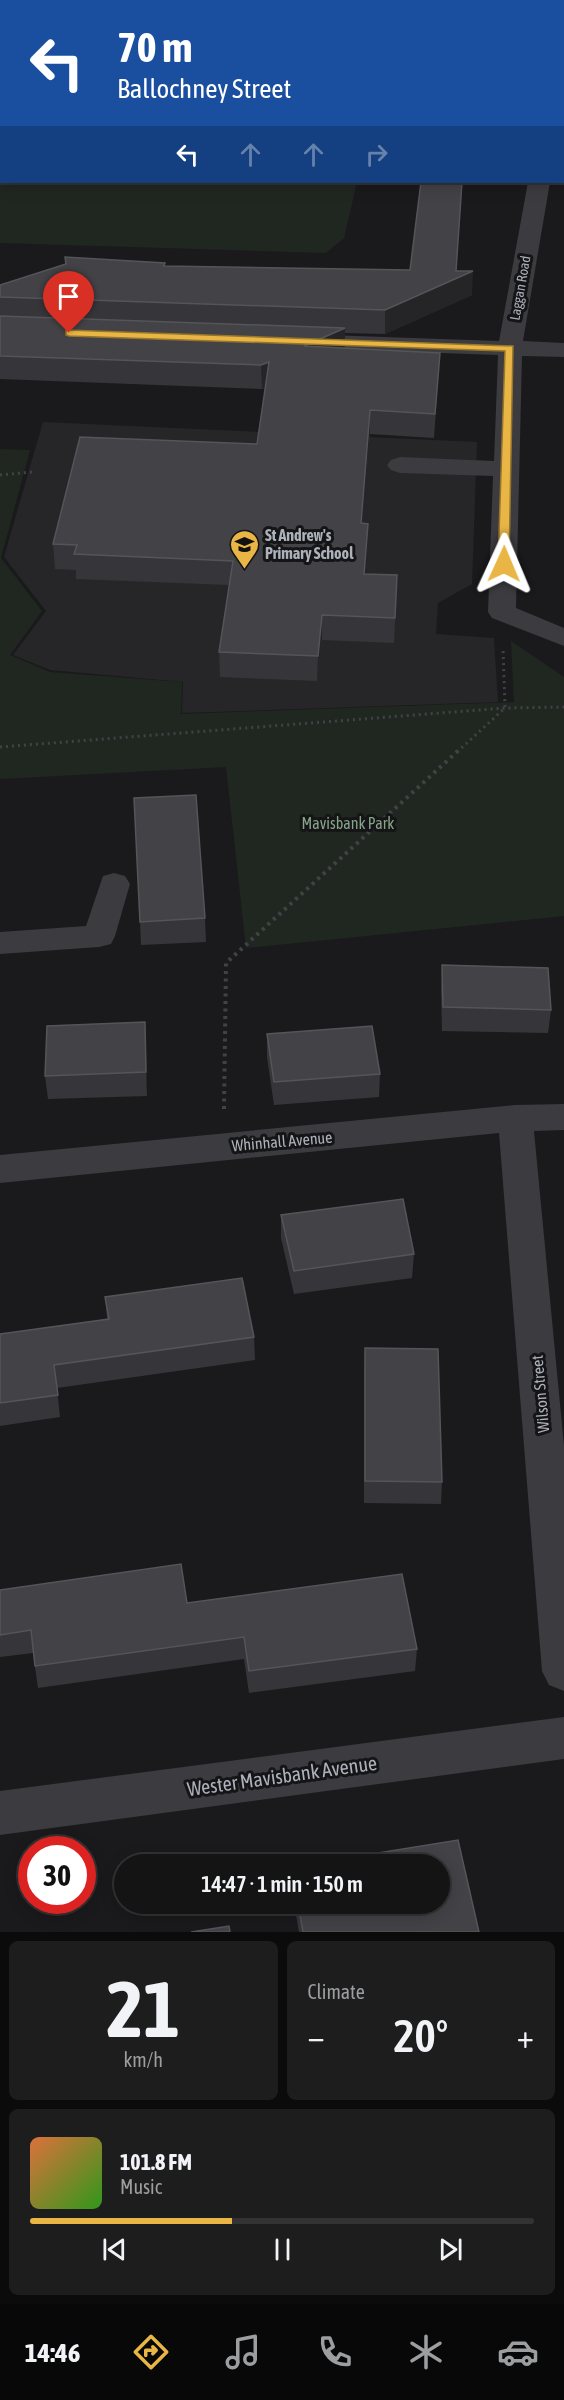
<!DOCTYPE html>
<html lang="en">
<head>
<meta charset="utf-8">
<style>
  :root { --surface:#141415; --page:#1d1d1e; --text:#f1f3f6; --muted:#9d9ea0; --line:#333334; --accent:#e9b544 }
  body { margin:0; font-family:"Asap Condensed",sans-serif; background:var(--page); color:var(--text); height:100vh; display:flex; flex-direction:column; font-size:22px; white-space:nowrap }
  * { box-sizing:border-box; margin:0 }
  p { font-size:20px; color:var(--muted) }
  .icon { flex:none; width:33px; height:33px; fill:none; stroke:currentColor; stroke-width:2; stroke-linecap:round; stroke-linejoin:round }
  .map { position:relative; height:1932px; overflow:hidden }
  .sheet { display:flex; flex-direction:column; gap:9px; padding:9px; background:#0b0b0c; flex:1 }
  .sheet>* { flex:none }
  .banner { position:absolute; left:0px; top:0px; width:564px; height:183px; box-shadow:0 3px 15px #0003,0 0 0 2px var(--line); background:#1a4fa0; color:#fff; overflow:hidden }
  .speed { position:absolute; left:18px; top:1836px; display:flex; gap:12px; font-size:30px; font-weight:700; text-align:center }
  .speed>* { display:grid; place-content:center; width:78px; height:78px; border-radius:50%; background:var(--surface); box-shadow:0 3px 15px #0003,0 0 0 2px var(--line); line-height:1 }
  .speed .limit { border:9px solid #d22; background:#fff; color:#111 }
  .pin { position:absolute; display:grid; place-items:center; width:51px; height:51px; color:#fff; margin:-62px -26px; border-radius:50% 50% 50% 0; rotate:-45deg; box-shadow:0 0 6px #0007 }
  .pin .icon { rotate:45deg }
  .me { position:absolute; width:66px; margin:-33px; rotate:1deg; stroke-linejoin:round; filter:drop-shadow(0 0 4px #0008) }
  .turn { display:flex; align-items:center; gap:21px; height:126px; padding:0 18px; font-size:27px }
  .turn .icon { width:78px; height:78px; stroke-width:2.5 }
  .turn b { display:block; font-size:42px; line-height:51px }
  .lanes { display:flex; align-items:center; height:57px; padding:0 18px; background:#0003; justify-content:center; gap:30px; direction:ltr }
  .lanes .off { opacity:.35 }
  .big { font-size:45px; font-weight:600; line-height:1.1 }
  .sheet .widget { flex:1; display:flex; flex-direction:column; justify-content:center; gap:9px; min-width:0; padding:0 21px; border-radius:9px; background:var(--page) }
  .sheet .dial { align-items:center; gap:0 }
  .dial b { font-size:78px; line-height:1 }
  .song { display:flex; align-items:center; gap:18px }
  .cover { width:72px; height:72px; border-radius:9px; background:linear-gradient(135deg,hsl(20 70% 55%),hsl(110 70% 35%)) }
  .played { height:6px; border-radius:3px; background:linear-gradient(90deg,var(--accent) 40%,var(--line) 40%) }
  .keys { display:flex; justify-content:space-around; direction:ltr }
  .heat { display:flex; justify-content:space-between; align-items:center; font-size:33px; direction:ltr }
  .sheet .tiles { flex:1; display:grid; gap:9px; grid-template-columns:1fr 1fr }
  .widget:last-child { grid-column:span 2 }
  .trip { position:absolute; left:114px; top:1854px; width:336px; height:60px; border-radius:30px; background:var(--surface); box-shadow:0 3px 15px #0003,0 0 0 2px var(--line); font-weight:600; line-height:60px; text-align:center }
  .tab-bar { display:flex; height:96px; justify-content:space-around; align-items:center; background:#080808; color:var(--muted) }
  .tab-bar .icon { width:42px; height:42px }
  .tab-bar .current { color:var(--accent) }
  .tab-bar b { font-size:27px; color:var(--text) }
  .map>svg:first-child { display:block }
</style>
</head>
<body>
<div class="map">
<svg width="564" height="1932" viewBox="0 0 564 1932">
  <rect width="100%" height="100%" fill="#1a1a1c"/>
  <path fill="#262629" d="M43,422L477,442L472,584L438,603L436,634L494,638L498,702L182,713L183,682L50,670L13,655L46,611L4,557Z"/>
  <path fill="#202721" d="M158,0H380L162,2Z
    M0,126L2,182H357L344,238L326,253L0,243Z
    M0,449L30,450L1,558L42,611L10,655L50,672L182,682L181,714L514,702L511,641L564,677V916L246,948L226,767L0,779Z"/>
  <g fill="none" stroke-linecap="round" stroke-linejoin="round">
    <path stroke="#414247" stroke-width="3" stroke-dasharray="2 4" stroke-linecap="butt" d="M0,475L32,472
      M0,747L505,708L564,707
      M457,752L505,708L503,649"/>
    <path stroke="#414247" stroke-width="4" stroke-dasharray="3 4.5" stroke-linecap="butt" d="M224,1109L226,963L459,750"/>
    <path fill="#3b3b40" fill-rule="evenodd" d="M537,0H557V2H537Z
      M562,79H564V91H562Z
      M528,182H550L523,341L564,343V357L522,356L516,608L564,628V646L492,618L488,612L493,476L400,473L391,470L387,465L391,460L400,457L494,461L498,355L299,348L291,346L287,341L291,336L299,334L499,341Z
      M114,873L125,876L130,884L115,936L111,944L99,947L0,954V932L86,926L103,876Z
      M564,1104V1130L534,1131L564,1446V1691L549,1685L542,1671L499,1133L0,1183V1155L515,1105Z
      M564,1717V1759L0,1835V1791Z"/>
  </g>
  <path fill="#36363a" d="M420,197L456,271L472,295L385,334L345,333V348L440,353L434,438L370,434L362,523L368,524L365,574L397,575L394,643L322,640L317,681L220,677L219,652L229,585L76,579V570L55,569L53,544L257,444L265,388L262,389L0,379V285L66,265L65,257L165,266L410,270Z
    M205,918L206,942L141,945L140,922Z
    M442,965L551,1010L548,1033L442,1031L441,989Z
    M145,1022L147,1096L48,1099L45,1076Z
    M267,1034L380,1074L379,1097L274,1105L267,1057Z
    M281,1215L414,1254L412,1278L294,1294L281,1238Z
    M105,1297L254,1337L255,1360L57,1388L60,1417L0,1426V1334L107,1319Z
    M365,1348L442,1482L441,1504L364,1503V1371Z
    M0,1590L187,1603L417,1649L415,1671L249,1693L244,1659L38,1688L33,1653L0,1657Z
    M294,1904H440L479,1932H299Z"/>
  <path fill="#252528" d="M473,271L472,295L385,334V310Z
    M345,328V352L304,346Z
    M269,362V386L262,389L261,365Z
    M370,410V434L360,548L361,523Z
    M368,524L367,548L363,599L364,574Z
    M322,615V640L317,681L318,656Z
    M145,1022L146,1046L147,1096L146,1072Z"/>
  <path fill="#434347" stroke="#535559" stroke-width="1.5" d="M60,0H131V2H60Z
    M421,182H462L456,271H473L385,310L0,297V285L66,264L65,257L165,263L164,266L410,270Z
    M0,316L345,328L304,346L440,353L435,414L370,410L361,523L368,524L364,574L397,575L395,618L322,615L318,656L219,652L233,561L74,554L77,545L53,544L80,437L257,444L269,362L261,365L0,356Z
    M196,795L205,918L140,922L134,798Z
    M442,965L548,968L551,1010L443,1007Z
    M145,1022L146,1072L45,1076L47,1026Z
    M372,1026L380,1074L274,1082L267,1034Z
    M403,1199L414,1254L294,1271L281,1215Z
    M242,1278L254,1337L54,1365L58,1395L0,1403V1334L109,1319L105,1297Z
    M365,1348L438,1349L442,1482L365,1481Z
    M181,1564L187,1603L402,1574L417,1649L249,1671L244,1637L35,1666L31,1630L0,1635V1590Z
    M458,1840L479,1932H303L298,1904H440V1864H310Z
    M229,1926L230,1932H191Z"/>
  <path fill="#e9b544" stroke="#97762c" stroke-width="1.5" d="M66,330L513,346L509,564L504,568L498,564L505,351L69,336L66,335Z"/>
  <defs>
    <symbol id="school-pin" viewBox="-11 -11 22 30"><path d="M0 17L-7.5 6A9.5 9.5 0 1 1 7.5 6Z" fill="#e9b544" stroke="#151417"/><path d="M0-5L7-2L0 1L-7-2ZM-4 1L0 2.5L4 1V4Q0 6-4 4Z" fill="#111"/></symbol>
  </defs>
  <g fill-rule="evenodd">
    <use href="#school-pin" x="228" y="528" width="33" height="45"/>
  </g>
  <g text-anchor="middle" stroke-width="6" stroke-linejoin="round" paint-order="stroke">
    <g font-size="14" fill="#adb1ba" stroke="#151417">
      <text transform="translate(520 288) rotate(-80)" y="5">Laggan Road</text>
    </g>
    <g font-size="16" font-weight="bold" fill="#adb1ba" stroke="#151417" text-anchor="start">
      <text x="265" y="541">St Andrew's<tspan x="265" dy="18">Primary School</tspan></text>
    </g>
    <g font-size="16" fill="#85a488" stroke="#151417">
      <text x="348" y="829">Mavisbank Park</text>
    </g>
    <g font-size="16" fill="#adb1ba" stroke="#151417">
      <text transform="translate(282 1141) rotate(-5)" y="6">Whinhall Avenue</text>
      <text transform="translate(540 1394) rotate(-95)" y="6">Wilson Street</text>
    </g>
    <g font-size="20" fill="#adb1ba" stroke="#151417">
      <text transform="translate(282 1776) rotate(-8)" y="7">Wester Mavisbank Avenue</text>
    </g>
  </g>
</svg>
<div class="speed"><div class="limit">30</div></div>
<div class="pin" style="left:69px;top:333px;background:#d93025"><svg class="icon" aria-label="arrive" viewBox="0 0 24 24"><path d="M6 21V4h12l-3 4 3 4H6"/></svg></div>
<svg class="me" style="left:504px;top:564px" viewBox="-20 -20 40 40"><path d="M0-17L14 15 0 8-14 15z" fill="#e9b544" stroke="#fff" stroke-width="4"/></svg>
<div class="trip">14:47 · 1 min · 150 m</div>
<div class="banner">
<div class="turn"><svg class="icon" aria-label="left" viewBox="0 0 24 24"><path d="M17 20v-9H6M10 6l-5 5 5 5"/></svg><div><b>70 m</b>Ballochney Street</div></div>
<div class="lanes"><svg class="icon" aria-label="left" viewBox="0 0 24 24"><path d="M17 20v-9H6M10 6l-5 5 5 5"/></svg><svg class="icon off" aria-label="ahead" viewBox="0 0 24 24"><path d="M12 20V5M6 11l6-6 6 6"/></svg><svg class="icon off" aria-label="ahead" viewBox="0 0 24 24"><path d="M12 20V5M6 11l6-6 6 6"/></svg><svg class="icon off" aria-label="right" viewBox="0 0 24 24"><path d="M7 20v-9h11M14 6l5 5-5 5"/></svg></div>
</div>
</div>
<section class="sheet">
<div class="tiles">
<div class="widget dial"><b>21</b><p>km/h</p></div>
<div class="widget"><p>Climate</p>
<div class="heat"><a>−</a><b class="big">20°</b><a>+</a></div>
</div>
<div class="widget">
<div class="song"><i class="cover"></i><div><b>101.8 FM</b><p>Music</p></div></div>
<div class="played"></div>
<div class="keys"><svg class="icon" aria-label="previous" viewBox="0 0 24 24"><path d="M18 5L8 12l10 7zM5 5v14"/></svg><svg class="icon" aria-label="pause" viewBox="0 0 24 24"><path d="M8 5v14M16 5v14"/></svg><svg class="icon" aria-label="next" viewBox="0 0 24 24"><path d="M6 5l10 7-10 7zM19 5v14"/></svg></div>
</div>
</div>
</section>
<nav class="tab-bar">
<b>14:46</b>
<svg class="icon current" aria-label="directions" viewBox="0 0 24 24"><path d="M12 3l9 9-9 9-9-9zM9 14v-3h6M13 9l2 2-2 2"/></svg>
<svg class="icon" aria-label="music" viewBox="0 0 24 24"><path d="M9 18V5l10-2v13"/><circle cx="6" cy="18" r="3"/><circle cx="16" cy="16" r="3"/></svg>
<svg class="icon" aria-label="phone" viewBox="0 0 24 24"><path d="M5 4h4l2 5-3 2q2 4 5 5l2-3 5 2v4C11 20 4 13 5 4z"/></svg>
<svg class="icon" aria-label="climate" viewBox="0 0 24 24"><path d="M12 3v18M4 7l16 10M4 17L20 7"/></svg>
<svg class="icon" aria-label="car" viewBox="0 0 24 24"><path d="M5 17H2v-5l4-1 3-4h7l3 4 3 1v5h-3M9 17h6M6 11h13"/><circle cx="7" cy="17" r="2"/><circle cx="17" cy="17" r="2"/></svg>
</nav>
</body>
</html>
